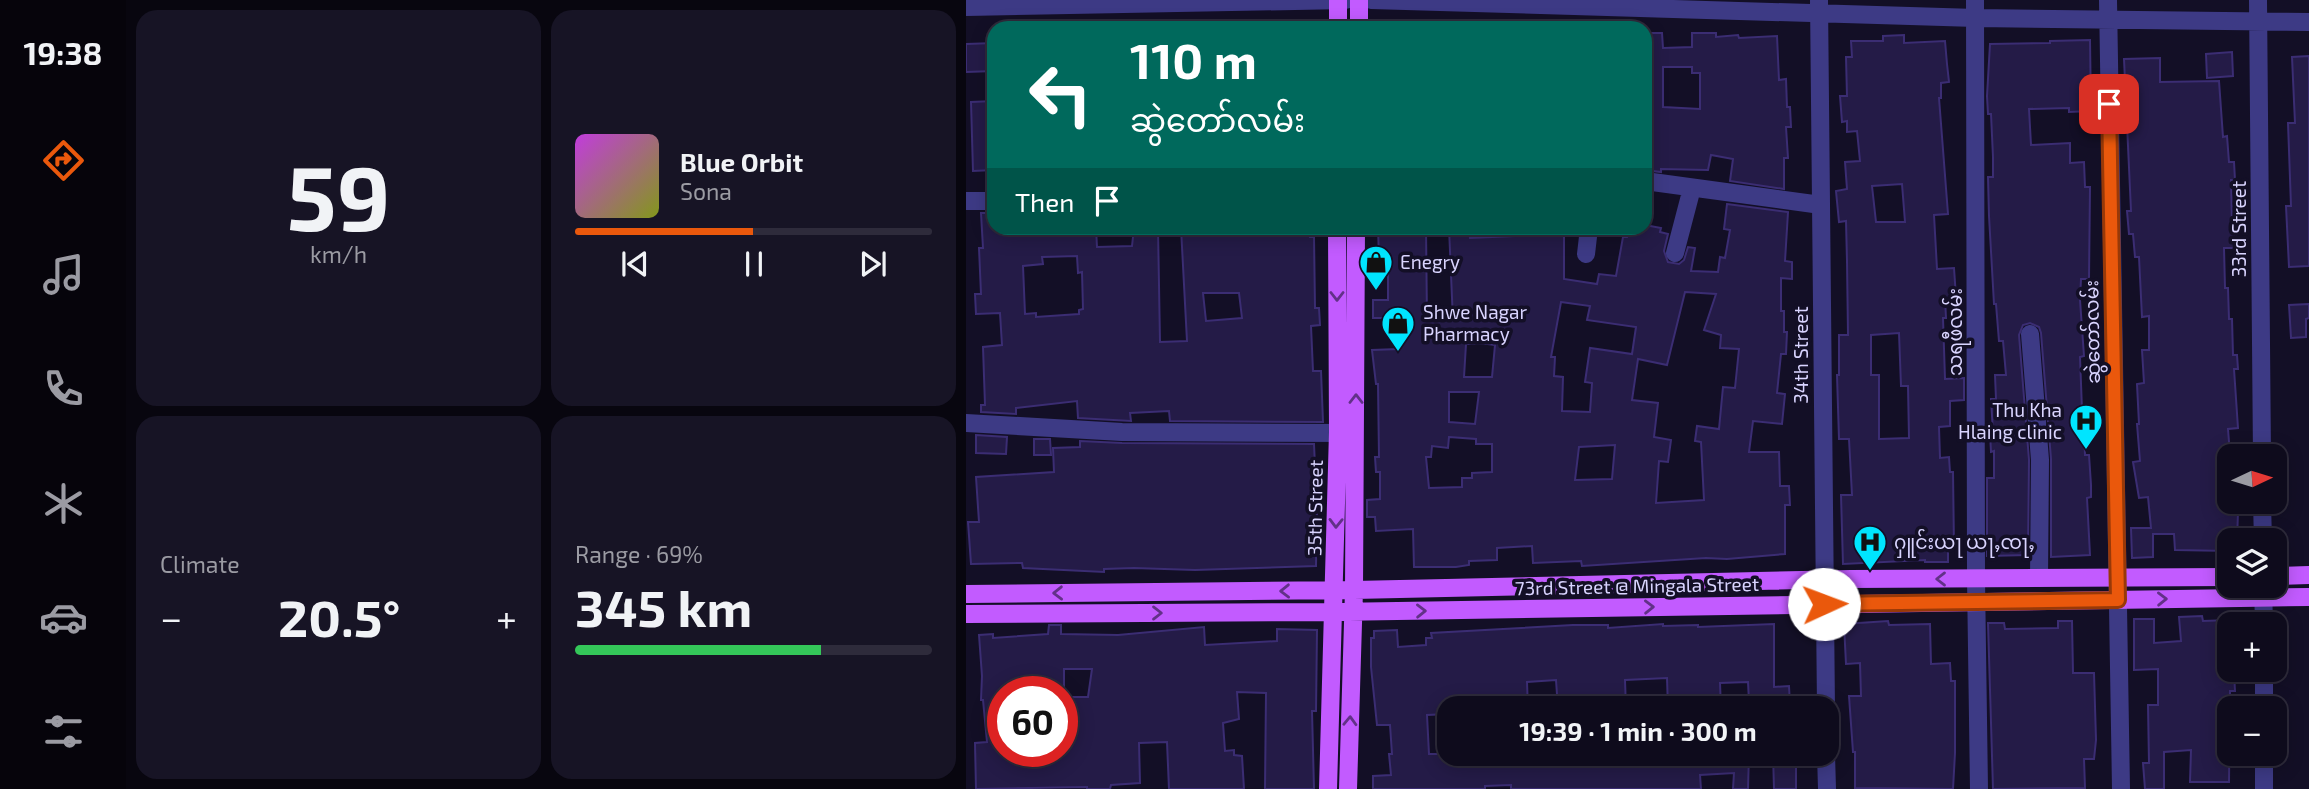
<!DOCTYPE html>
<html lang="en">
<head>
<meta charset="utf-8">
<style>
  :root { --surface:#0e0b1c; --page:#171425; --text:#f1f3f6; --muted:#9b9ba3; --line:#2e2b3b; --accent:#ea580c }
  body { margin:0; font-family:"Exo 2","Noto Sans Myanmar",sans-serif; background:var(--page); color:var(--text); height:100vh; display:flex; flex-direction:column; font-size:26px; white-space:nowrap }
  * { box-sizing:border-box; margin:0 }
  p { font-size:23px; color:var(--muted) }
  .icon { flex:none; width:38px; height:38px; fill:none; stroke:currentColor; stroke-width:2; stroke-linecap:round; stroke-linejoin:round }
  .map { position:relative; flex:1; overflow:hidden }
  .sheet { display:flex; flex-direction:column; gap:10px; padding:10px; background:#08060f; width:840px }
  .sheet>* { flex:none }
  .guide { position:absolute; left:21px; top:21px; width:665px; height:214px; border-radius:21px; box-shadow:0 4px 18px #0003,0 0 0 2px var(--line); background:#00695c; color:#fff; overflow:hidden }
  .needle { width:46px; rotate:86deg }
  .controls { position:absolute; left:1251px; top:444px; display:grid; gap:14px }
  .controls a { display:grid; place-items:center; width:70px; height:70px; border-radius:14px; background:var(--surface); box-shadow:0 4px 18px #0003,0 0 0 2px var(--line); font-size:35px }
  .speed { position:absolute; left:21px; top:676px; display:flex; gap:14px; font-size:35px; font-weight:700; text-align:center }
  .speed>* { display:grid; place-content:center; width:91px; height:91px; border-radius:50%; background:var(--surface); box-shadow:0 4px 18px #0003,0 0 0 2px var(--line); line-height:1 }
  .speed .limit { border:10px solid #d22; background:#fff; color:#111 }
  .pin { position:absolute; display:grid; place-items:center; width:60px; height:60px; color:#fff; margin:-30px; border-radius:14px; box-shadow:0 4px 10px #0006 }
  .me { position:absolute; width:77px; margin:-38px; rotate:88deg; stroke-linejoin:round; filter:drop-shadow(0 0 5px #0008) }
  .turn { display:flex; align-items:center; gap:24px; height:147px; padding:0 28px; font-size:32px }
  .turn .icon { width:91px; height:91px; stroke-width:2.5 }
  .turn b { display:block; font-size:49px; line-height:60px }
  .then { display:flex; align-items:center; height:66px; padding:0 28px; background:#0003; gap:14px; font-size:26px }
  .big { font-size:52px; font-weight:700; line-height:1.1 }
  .sheet .widget { flex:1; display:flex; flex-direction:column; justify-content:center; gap:10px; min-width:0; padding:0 24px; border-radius:21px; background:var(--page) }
  .sheet .dial { align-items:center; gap:0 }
  .dial b { font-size:91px; line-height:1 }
  .song { display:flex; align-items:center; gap:21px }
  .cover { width:84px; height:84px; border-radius:10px; background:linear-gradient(135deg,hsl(290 70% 55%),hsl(70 70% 35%)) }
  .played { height:7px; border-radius:4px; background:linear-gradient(90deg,var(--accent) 50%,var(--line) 50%) }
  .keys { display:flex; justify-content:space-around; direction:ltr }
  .heat { display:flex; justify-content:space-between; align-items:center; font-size:38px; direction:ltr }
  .charge { height:10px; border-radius:5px; background:linear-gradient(90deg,#34c759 69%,var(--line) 0) }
  .sheet .tiles { flex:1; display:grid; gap:10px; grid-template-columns:repeat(2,1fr) }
  .trip { position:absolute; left:471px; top:696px; width:402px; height:70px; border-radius:21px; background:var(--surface); box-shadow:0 4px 18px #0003,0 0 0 2px var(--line); font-weight:700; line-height:70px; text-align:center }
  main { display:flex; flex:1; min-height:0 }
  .tab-bar { display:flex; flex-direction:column; width:126px; justify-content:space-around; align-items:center; background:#06040b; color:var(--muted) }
  .tab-bar .icon { width:49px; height:49px }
  .tab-bar .on { color:var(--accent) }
  .tab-bar b { font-size:32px; color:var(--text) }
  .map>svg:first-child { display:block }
</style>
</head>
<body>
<main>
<nav class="tab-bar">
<b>19:38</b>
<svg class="icon on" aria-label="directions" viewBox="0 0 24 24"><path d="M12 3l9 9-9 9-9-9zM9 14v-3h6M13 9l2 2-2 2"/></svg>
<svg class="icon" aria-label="music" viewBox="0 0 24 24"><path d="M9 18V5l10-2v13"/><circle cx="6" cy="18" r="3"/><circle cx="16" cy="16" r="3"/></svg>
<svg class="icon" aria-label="phone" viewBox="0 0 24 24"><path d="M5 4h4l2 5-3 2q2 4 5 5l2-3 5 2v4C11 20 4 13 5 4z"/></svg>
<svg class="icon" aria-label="climate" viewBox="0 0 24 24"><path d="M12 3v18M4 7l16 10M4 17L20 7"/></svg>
<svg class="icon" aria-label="car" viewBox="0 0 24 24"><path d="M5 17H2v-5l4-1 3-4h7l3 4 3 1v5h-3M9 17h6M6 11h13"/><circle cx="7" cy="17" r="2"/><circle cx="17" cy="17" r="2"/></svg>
<svg class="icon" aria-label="filters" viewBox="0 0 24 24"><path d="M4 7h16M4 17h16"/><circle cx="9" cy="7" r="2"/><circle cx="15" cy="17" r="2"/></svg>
</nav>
<section class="sheet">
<div class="tiles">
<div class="widget dial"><b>59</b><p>km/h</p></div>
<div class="widget">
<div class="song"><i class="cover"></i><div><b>Blue Orbit</b><p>Sona</p></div></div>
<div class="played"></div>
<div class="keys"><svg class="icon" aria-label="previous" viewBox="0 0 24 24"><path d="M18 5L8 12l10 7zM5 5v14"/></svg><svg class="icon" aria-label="pause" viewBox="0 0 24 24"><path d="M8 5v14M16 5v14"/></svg><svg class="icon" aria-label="next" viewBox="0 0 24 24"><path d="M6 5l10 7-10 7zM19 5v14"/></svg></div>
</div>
<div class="widget"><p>Climate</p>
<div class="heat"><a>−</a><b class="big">20.5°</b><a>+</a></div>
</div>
<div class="widget"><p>Range · 69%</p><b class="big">345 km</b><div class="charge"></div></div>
</div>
</section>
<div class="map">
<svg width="1343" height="789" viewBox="0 0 1343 789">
  <rect width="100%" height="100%" fill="#130f26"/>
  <path fill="#241b47" stroke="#3b2d73" stroke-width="2" fill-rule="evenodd" d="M679,33H696L697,48L726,47V33H750V37L772,35L773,38L811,36L813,80L820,79L821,107H824L825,127H820L822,158H818V189L764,181L767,159L745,155L742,170L695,169V172L679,170ZM697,67H726V73H734V109L697,107Z
    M938,35V43L979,41L981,64L983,82L975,83V98H973L982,214L968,215L971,269L988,268L990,297L979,298L980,318H977L979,379L998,378V400L984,401V426L973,427L974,458L983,457L984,472H987L988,548H982V562H959V560L877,564L875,495H886L883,439H873L871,375H873V335H882L881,261L880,221L873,222L870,191L881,189L879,162L894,161L891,131L881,132V121L876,122L874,96H881L880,57H886L885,41H917V36ZM936,184L939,222H910L906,186ZM933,333L935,386H942L943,438L913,439V375H905V335Z
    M1124,40L1125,111L1103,112V108L1063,109L1065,145L1104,143V163L1118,162L1119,187H1124L1123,279H1115L1114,300L1118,356L1114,357L1116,410H1121L1122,428H1118L1119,455H1123L1125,485V497L1121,498L1124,555L1085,557V459L1075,333L1073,327L1064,323L1057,325L1053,335L1063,460L1062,555L1021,556V478H1028V451L1025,452L1024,433H1027L1025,399H1030L1029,375H1040L1037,341H1033L1030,304H1028L1023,216L1022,177H1027V157L1025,114H1022L1021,96L1024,44L1084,43V41Z
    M28,43V71L0,72V44Z
    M1266,52L1267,76L1241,78L1240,54Z
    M1343,56V266L1323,267L1320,206H1325L1322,123H1329L1326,57Z
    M1194,58V82L1253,81L1257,137L1261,136L1263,162H1268L1269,180H1265L1266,225H1269L1270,248H1258L1259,288H1262L1263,319H1266L1267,355H1271L1272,369H1268L1272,428L1262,429L1264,455L1260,496L1264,497V502H1266L1265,511L1272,512L1271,541H1264V551L1209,550L1208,534H1187V557L1166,558L1165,528H1185L1182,497L1173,498L1167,462L1174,461L1171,424H1173L1171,384L1178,383L1176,350H1183V316L1176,317L1173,257H1169L1167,234H1163L1161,211H1165L1158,59Z
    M28,101V170L7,171L5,102Z
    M761,204L822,212L819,261L826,262V279L815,278V311H818V332H821L820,354H815L811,393L819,394L816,424L787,421L783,452H813L814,486H823L824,505H819V554L761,559L740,558L616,566L615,561L567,563L566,546L531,548V560L503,561V565L490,567H448L447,529L410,531L409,517H401V500L414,499V472H410L409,457H413L412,384H410L406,350L433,349L430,318H407V300H422V258H413L412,228H460L461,320L487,321L483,228H503L504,238L549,236V228H598V279L631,284L633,274L650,276L657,237H661L662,228H679V225L695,228L694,232L702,234L698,251L702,262L713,264L718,260L722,247L729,248L725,271L752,272L754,257L759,258L764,230L758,229ZM719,292L750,294L738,330L755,335L754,348L773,349L769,388L757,387L753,429L731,426L729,441L735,442L738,500L690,503L693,461L702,462L705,440L688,437L692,403L666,400L672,359L701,365ZM595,302L624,306L621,320L670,327L666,354L624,348L619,382L626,383L624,412L596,411L597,377L588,376L589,357H585ZM514,343L529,345L526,377H498L500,344ZM483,392H513L509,424L483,422ZM483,437L510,439V444H526V472L506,473V478H496V487L463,488L460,457H465L466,446L482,448ZM649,445L646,479L609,480L613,447Z
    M15,213H28V228H38V230L73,228H130L131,247L166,246L168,228H192L194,342L221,341L215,228H236V230L263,228H343L344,237H348L349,308H353L354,325L345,326L347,371H355L357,422L204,421L203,411L164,413L165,421L112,418L111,401L50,408V414L15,412V405H19L17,347L36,345L34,313L10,314L9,294H15L13,248H17ZM111,256L112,273L116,272L117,309L113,310V314L70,317V313L59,314L57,266L77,264L76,257ZM237,293H273L276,318L240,321Z
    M1343,304V318L1340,319V337L1325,338L1323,305Z
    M10,435L41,437L40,454L10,453Z
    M68,439H84L85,455H68Z
    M114,441L156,443L348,444L350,489H352L354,506H351L350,566L229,570L168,568L138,569V572L57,568L56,563L5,564L2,522H13L10,477L88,472L87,448L114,447Z
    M1236,616L1237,621L1264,620V672H1268L1269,691H1264L1263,782H1224L1225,750L1198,752V789H1179L1177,763H1183L1182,705H1192V669L1168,670V619H1188V643L1215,641L1213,617Z
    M922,621L923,625L964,624L965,664L984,663L985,681H989V753L987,789L889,788V752H887L883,696H895L894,663L880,664L878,624Z
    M1092,621H1106L1107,673H1128L1130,740L1128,759H1118L1119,788L1027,789L1022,623H1038L1039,629L1092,628Z
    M697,624V626L732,625V627L808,624V687L823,686L824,705H821V709H805L804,702H783L782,682L754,683L755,709H702L701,678L659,680L660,709H592L590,680L561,682L562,709H483V714L461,715L463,754H783L782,789H767L768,773L734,775L735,789H545V785L519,786V789H407V776L425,775L423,754H426L424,725H411L405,667V638H408V631L431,630L432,647L460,645V638H466L465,633L607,625H642V628Z
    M83,625H95V634L152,635L238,627L239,645L311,641V629L351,630L350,711H346L348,789H299L300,693L271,692L273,719L257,723L259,751L268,750V755L276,756L278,789H203L201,742L173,743L174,783L145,785L144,789H121V787L10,789L9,743L21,742L17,700H15L16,676L13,635L27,634V638L82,634ZM98,669H126L122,697H98L96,751H37V691H98Z
    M807,754H830V789H808Z"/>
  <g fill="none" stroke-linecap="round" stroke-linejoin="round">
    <path stroke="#3d3a85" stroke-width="18" d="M405,0L1010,18L1343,22
      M853,0L860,709
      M1009,0L1010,579L1013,789
      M1142,0L1155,789
      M1292,0L1296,457
      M0,7L380,0
      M679,181L855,205
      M0,201H28
      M709,253L726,188
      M620,254L623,228
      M1064,334L1074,460L1073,578
      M0,423L156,432L386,433
      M1296,502L1297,541
      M1297,586L1298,625
      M1298,670V709
      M860,754L861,789
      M1298,754V789"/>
    <path stroke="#c25bff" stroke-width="18" d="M372,28V0
      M393,28V0
      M1309,576L1343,575
      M0,594L388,590L885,579L1264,577
      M0,614L367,612L1343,597
      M362,789L372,432L371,228
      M382,789L388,590L390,228"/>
  </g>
  <defs><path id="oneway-chevron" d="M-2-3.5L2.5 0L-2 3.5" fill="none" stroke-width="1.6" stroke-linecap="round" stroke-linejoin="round" transform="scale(1.75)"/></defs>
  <g stroke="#623188">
    <use href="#oneway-chevron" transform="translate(371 296) rotate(90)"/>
    <use href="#oneway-chevron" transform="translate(390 399) rotate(-90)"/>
    <use href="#oneway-chevron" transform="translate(370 523) rotate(91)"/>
    <use href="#oneway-chevron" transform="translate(975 579) rotate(180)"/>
    <use href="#oneway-chevron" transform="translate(319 591) rotate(179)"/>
    <use href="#oneway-chevron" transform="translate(92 593) rotate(179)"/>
    <use href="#oneway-chevron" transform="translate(1196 599) rotate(-1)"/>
    <use href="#oneway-chevron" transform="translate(683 607) rotate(-1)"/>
    <use href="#oneway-chevron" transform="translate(455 611) rotate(-1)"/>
    <use href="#oneway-chevron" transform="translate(191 613)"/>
    <use href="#oneway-chevron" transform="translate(384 721) rotate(-88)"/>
  </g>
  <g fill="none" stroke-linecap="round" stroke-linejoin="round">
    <defs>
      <path id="route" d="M858,604L1152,600L1143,104"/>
    </defs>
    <use href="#route" stroke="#983908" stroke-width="18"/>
    <use href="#route" stroke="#ea580c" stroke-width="12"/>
  </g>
  <defs>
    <symbol id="shop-pin" viewBox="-11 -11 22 30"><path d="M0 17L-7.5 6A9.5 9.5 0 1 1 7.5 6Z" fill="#00e5ff" stroke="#130f26"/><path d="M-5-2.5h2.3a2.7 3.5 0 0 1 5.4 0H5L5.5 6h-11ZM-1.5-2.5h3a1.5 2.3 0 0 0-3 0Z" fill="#111"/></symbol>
    <symbol id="hospital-pin" viewBox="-11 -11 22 30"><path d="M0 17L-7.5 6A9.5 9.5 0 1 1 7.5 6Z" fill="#00e5ff" stroke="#130f26"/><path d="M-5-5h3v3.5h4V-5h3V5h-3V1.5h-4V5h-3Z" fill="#111"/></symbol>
  </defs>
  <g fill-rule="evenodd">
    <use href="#shop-pin" x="391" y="243" width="38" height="52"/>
    <use href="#shop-pin" x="413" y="304" width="38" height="52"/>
    <use href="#hospital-pin" x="1101" y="402" width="38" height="52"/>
    <use href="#hospital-pin" x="885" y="523" width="38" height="52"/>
  </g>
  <g text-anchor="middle" stroke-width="7" stroke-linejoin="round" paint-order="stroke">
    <g font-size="19" fill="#d9d4ff" stroke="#130f26">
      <text transform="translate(1273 229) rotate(-90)" y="7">33rd Street</text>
      <text transform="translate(989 332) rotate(-90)" y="7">သရဖီလမ်း</text>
      <text transform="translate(1126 332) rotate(-91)" y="7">ဆွဲတော်လမ်း</text>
      <text transform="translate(835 355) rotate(-90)" y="7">34th Street</text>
      <text transform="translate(349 508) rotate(-89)" y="7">35th Street</text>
      <text transform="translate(671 586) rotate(-1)" y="7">73rd Street @ Mingala Street</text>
    </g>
    <g font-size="19" fill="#d9d4ff" stroke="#130f26" text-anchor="start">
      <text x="434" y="269">Enegry</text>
      <text x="457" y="319">Shwe Nagar<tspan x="457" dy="22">Pharmacy</tspan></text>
      <text x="1096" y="417" text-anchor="end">Thu Kha<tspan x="1096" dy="22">Hlaing clinic</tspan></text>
      <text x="928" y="549">ႁူင်းယႃ ယႃႇၸႃႇ</text>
    </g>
  </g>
</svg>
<div class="controls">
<a><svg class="needle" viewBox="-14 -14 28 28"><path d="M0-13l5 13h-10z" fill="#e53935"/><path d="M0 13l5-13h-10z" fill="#9b9ba3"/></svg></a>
<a><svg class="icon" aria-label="layers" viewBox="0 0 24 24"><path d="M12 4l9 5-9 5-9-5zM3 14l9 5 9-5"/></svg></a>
<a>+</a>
<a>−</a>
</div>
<div class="speed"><div class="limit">60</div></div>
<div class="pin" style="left:1143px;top:104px;background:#d93025"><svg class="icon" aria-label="arrive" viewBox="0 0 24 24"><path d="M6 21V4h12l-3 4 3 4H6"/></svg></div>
<svg class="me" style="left:858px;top:604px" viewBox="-20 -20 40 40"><circle r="19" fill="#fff"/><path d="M0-13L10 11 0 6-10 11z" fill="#ea580c"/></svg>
<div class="trip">19:39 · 1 min · 300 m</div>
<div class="guide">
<div class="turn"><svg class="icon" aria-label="left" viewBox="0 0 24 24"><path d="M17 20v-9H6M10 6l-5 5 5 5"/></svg><div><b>110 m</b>ဆွဲတော်လမ်း</div></div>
<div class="then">Then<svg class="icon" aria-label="arrive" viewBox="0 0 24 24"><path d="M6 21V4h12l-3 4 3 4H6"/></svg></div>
</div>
</div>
</main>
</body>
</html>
